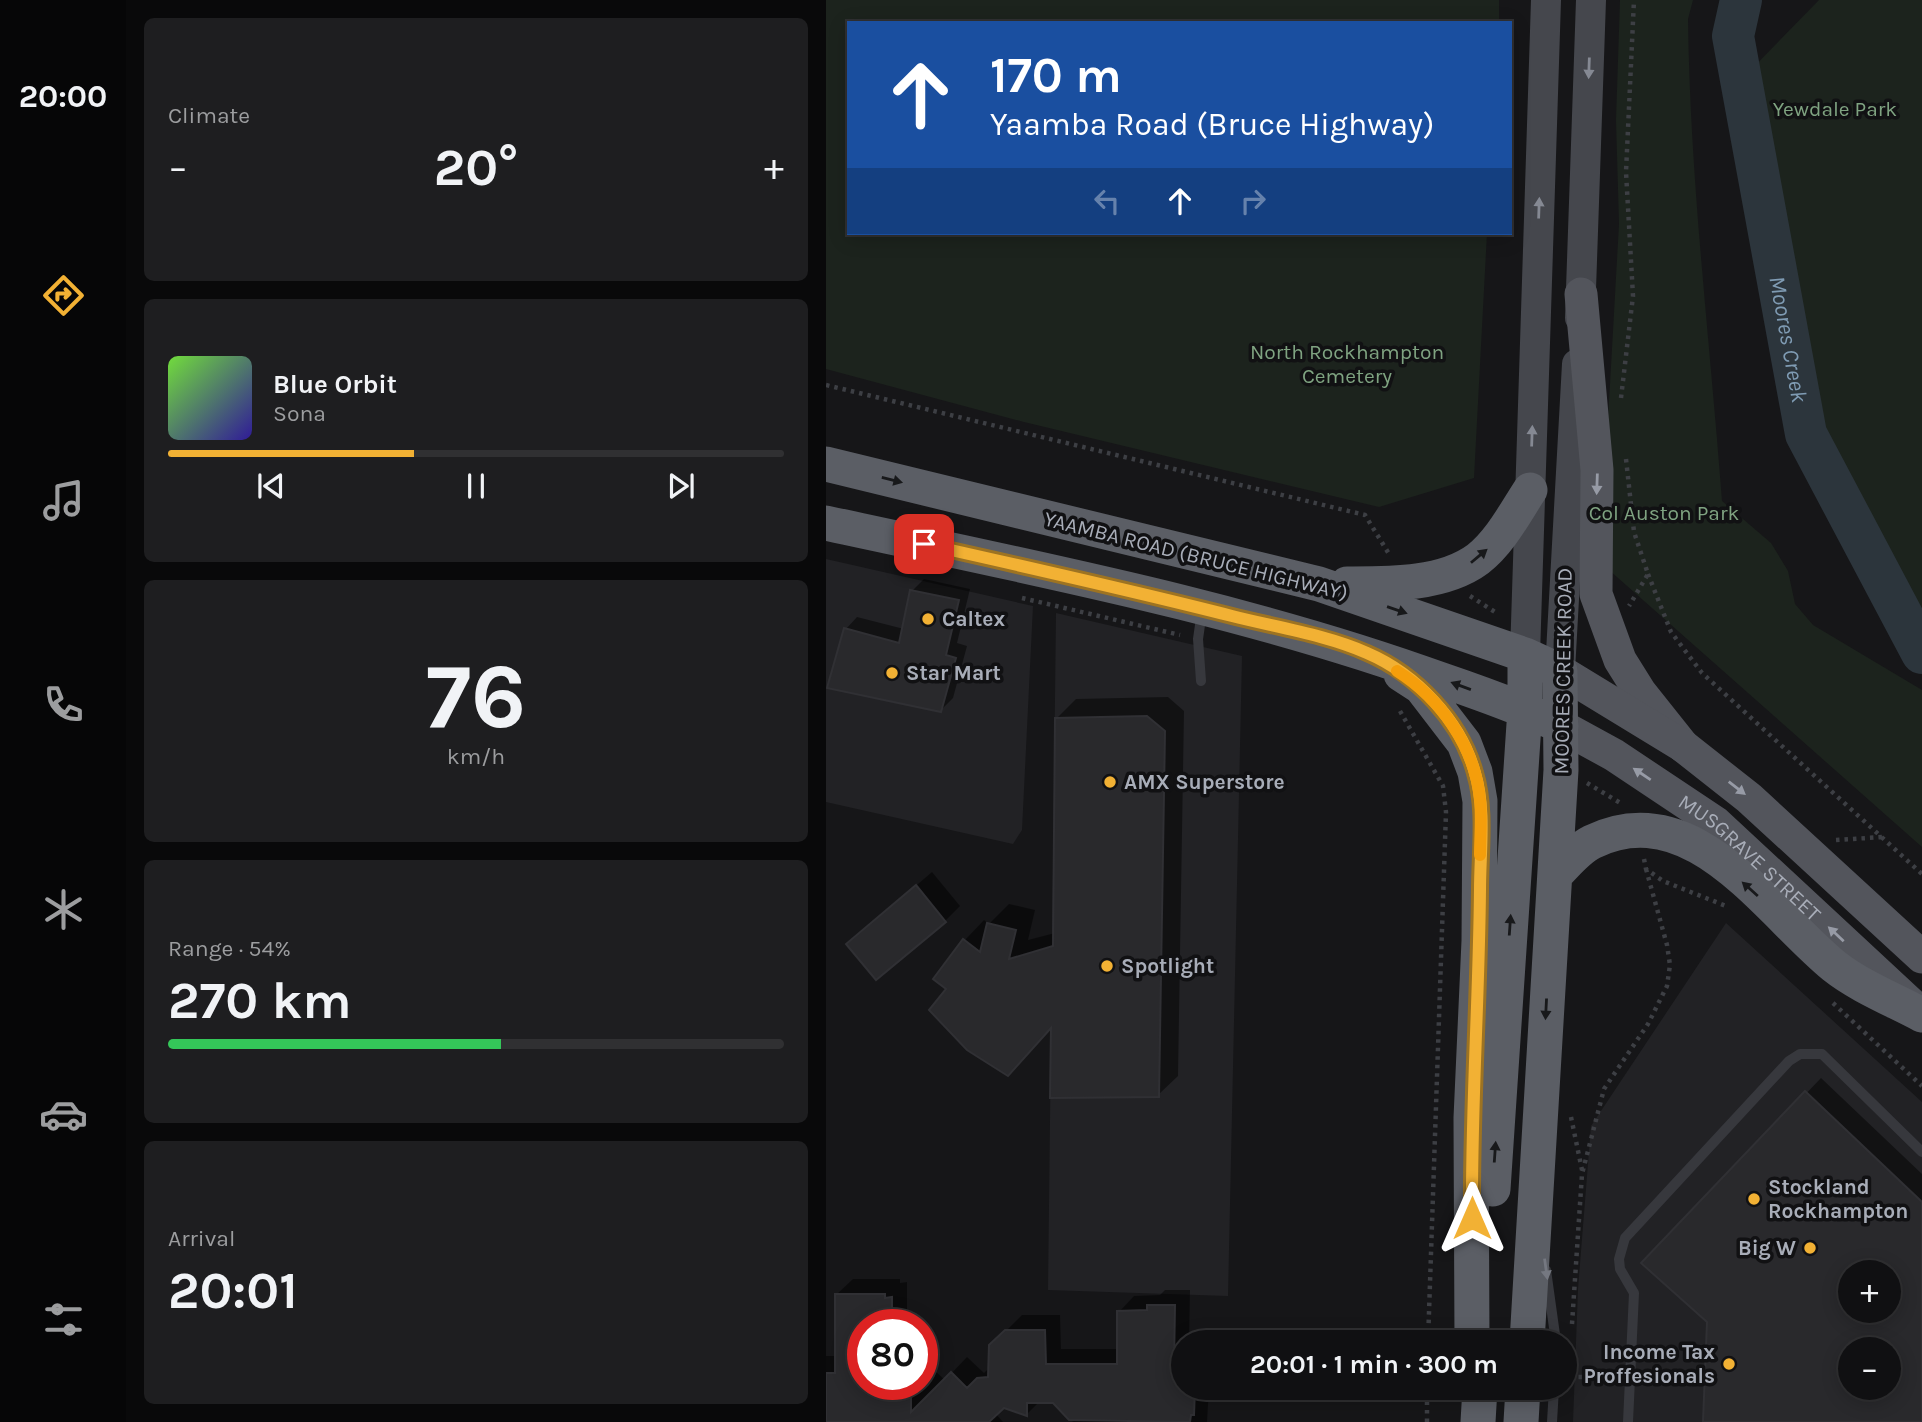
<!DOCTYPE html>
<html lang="en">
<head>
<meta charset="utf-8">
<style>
  :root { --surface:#101012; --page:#1e1e20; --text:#f1f3f6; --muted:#9c9d9f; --line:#303032; --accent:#f2b134 }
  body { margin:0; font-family:Karla,sans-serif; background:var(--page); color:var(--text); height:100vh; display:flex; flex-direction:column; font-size:26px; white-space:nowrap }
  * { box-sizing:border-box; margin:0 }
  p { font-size:23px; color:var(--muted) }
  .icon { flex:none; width:38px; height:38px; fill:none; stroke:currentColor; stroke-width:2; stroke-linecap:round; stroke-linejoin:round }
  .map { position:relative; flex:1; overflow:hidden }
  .side { display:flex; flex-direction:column; gap:18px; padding:18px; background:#09090a; width:700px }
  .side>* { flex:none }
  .hud { position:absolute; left:21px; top:21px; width:665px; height:214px; border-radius:0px; box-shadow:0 4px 18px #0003,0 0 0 2px var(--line); background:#1a4fa0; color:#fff; overflow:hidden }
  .fabs { position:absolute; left:1012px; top:1260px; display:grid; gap:14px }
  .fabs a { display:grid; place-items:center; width:63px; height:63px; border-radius:50%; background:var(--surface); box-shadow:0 4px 18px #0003,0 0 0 2px var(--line); font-size:35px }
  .speed { position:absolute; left:21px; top:1309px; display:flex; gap:14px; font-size:35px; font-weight:700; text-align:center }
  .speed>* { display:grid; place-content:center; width:91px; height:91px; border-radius:50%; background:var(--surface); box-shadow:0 4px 18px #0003,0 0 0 2px var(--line); line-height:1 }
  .speed .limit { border:10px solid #d22; background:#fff; color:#111 }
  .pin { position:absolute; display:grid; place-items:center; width:60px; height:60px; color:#fff; margin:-30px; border-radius:14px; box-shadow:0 4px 10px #0006 }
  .me { position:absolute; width:77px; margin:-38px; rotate:0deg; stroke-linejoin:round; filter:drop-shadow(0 0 5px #0008) }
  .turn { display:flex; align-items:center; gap:24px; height:147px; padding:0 28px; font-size:32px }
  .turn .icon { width:91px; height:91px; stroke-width:2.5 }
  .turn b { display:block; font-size:49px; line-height:60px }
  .lanes { display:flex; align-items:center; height:66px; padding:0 28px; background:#0003; justify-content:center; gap:35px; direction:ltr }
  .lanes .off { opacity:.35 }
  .big { font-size:52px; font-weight:700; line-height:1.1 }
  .side .widget { flex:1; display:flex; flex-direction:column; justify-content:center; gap:10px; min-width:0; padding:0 24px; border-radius:10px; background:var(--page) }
  .side .dial { align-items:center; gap:0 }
  .dial b { font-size:91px; line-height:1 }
  .song { display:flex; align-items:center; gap:21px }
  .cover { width:84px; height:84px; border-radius:10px; background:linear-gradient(135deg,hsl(100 70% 55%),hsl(250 70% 35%)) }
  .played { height:7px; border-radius:4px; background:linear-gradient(90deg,var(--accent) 40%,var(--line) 40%) }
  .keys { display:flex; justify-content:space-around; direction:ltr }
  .heat { display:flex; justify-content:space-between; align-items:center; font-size:38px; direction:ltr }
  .charge { height:10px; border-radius:5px; background:linear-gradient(90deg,#34c759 54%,var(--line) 0) }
  .trip { position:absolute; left:345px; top:1330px; width:406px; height:70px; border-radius:35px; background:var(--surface); box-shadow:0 4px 18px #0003,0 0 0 2px var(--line); font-weight:700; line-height:70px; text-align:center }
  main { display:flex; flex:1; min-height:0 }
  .menu { display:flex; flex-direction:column; width:126px; justify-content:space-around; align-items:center; background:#060607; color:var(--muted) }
  .menu .icon { width:49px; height:49px }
  .menu .current { color:var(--accent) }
  .menu b { font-size:32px; color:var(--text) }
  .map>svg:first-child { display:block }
</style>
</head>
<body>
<main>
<nav class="menu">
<b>20:00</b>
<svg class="icon current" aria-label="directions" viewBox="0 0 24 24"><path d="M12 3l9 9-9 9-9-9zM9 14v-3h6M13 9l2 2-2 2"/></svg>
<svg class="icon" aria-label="music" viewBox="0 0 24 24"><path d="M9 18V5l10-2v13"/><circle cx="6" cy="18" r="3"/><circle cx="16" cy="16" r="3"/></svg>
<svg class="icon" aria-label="phone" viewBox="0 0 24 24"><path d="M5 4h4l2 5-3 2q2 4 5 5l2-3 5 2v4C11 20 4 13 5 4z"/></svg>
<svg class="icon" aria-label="climate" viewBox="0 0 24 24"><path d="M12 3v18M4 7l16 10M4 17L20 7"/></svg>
<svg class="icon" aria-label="car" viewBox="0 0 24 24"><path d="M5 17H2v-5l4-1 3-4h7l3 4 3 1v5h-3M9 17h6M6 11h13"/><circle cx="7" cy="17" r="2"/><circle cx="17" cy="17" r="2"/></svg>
<svg class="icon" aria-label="filters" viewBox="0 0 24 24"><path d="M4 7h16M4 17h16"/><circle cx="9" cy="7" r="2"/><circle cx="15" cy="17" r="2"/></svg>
</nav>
<section class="side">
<div class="widget"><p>Climate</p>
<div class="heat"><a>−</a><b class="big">20°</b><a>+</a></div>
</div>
<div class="widget">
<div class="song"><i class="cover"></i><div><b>Blue Orbit</b><p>Sona</p></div></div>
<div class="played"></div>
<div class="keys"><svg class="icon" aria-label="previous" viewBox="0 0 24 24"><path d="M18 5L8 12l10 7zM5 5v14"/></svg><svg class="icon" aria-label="pause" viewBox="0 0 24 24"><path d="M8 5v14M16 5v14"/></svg><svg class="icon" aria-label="next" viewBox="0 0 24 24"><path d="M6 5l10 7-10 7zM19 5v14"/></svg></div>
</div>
<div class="widget dial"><b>76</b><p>km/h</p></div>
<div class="widget"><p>Range · 54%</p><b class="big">270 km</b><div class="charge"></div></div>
<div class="widget"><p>Arrival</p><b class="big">20:01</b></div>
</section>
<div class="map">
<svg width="1096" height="1422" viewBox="0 0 1096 1422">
  <rect width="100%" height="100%" fill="#161618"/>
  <path fill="#222225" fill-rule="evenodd" d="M0,559L207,606L196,830L187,844L0,802Z
    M230,613L416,656L402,1296L222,1290Z
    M900,923L1096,1102V1422H747L752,1289L765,1126ZM1024,1272H1062V1311H1024ZM1024,1349H1062V1388H1024Z"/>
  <path fill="#1c231d" d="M0,0H673V23H23V233H661L648,478L553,507L198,422L0,369Z
    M794,0H867L862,19C864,180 884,341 896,501L945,543L962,571L969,604L987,625L1096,690V847L774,562L793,224L790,120Z
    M993,0H1096V653L980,434L915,80Z"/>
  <path fill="#0007" fill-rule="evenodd" d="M98,579L144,589L131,643L141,646L127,698L115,710L20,629L31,617L78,629L86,591Z
    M342,697L358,711L352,1076L332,1095L227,1026L202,1054L109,978L139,940L158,920L163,924L183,904L209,910L202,940L229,933L230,719L250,699Z
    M106,872L134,906L119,921L22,944Z
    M995,1078L1096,1174V1422H879L883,1322L818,1263ZM1024,1272H1062V1311H1024ZM1024,1349H1062V1388H1024Z
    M27,1279H74V1283L81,1282V1325H37V1384H96V1359L119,1380L141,1357L158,1373L164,1367L165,1346L196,1315H234L235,1349H293V1312L308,1296L334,1295L339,1290H364L363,1342H357V1388H383L381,1422H247L228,1401H214L201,1414L177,1406L169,1413L177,1422H0V1356H11V1294Z"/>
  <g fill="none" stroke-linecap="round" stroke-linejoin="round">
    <path stroke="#2c353c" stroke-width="42" id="s1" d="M915,0L907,36L980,434L1096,653"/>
  </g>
  <path fill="#29292c" stroke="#303034" stroke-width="2" fill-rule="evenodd" d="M84,590L133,600L120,655L130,658L115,712L1,688L18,628L73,643Z
    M321,716L339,731L333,1097L224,1098L225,1028L182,1076L141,1050L103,1010L120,989L107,979L137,939L154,952L161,923L190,930L183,959L227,946L229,718Z
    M90,885L120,922L50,980L20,944Z
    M979,1091L1096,1202V1422H877L881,1322L815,1263ZM1024,1272H1062V1311H1024ZM1024,1349H1062V1388H1024Z
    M9,1294H59V1298L66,1297V1325H37V1384H85V1412L125,1372L141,1388L151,1378L162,1377L163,1345L179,1330H219L220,1364H291V1311L321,1310V1305H349L348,1364H357V1388H369L368,1415H365L364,1422L243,1420L227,1403H201V1416L178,1408L163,1422H0V1373H9Z"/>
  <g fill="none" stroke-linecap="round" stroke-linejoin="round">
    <path stroke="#3d3f44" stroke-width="4.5" stroke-dasharray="3.5 5" stroke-linecap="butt" d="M0,385L539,515L563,554
      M795,398L807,296L800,172L808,0
      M800,459L808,532L822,574L803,606
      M822,574L845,632L876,673L1096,874
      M644,596L669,612
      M196,598L354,635
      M574,711L617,786L620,812L602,1342
      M761,783L796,804
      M1010,840L1057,837
      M818,859L820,869L837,881L900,906
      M1007,1003L1096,1086
      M745,1117L756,1170
      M746,1324L756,1174L778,1089L822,1024L841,986L844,965L841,945L820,869
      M744,1377H789
      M744,1383L745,1350
      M601,1422V1388"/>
    <path stroke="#37383d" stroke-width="10" d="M375,681L372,639L376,611
      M720,1270L730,1342
      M726,1422L728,1388
      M802,1422L808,1293L794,1269L793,1259L799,1238L812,1224L963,1061L974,1054H996L1096,1152"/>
    <path stroke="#45474d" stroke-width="30" d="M754,318L765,0
      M699,655L720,0
      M734,671L751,364"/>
    <g stroke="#53555c" stroke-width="33">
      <path d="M755,294L771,470L770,594L794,660L814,692L857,746"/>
      <path d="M734,671L857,746L923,798L1096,957"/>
      <path id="s2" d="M735,726L788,755L890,823L1086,1005"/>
    </g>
    <path stroke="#5b5e65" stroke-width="35" d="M0,464L493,584L699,655L734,671L735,770L701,1342
      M0,523C207,568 417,608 616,680C657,694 696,708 735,726
      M521,584C563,584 617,585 652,559C674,542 689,513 704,490
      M575,674L595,687L638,743L649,772L654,801L653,941L645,1118L646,1342
      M730,874C741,863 752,849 766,842C867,793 940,910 1008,966C1033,986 1068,1000 1096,1015
      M667,1189L699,709V655
      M652,1422L654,1388
      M695,1422L697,1388"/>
  </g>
  <defs><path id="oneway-solid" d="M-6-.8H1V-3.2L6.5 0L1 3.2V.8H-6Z" transform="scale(1.75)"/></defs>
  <g fill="#858993">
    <use href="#oneway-solid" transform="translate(763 68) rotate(92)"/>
    <use href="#oneway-solid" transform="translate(713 208) rotate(-88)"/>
    <use href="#oneway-solid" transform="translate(706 436) rotate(-88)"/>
  </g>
  <g fill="#18191b">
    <use href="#oneway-solid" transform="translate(66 480) rotate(14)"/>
    <use href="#oneway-solid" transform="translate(653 556) rotate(-40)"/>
    <use href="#oneway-solid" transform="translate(571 610) rotate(19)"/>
    <use href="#oneway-solid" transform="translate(635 686) rotate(-160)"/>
    <use href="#oneway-solid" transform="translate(924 889) rotate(-138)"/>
    <use href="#oneway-solid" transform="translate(684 925) rotate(-86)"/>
    <use href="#oneway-solid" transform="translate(720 1009) rotate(93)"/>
    <use href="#oneway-solid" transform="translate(669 1152) rotate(-86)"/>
  </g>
  <g fill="#979ba6">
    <use href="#oneway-solid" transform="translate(771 484) rotate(92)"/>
    <use href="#oneway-solid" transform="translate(816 774) rotate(-146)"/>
    <use href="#oneway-solid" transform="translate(911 788) rotate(38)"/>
    <use href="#oneway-solid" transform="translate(1010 934) rotate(-137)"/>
  </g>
  <use fill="#757881" href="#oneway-solid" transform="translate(720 1269) rotate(82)"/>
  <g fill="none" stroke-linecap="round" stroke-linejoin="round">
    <defs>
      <path id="route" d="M98,544C201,567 304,590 406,616C449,627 501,635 541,653C590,674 635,721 649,773C660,809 654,852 654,890C653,1000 645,1108 646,1218"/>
    </defs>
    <use href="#route" stroke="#9d7322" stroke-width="18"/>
    <use href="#route" stroke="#f2b134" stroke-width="12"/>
    <path stroke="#f59e0b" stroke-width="12" d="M571,671C615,699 649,747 654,800C656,818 654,837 654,855"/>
  </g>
  <g fill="#f2b134" stroke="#111113" stroke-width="2.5">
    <circle cx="102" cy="619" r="7"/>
    <circle cx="66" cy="673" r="7"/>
    <circle cx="284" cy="782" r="7"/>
    <circle cx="281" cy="966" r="7"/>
    <circle cx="928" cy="1199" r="7"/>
    <circle cx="984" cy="1248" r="7"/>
    <circle cx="903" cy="1364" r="7"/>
  </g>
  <g text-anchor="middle" stroke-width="7" stroke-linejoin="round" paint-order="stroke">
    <g font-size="21" fill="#7fa381" stroke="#111113">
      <text x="1009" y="116">Yewdale Park</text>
      <text x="521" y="359">North Rockhampton<tspan x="521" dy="24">Cemetery</tspan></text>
      <text x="838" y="520">Col Auston Park</text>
    </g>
    <g font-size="21" fill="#a8adb8" stroke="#111113">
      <text transform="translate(370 556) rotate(14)" y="7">YAAMBA ROAD (BRUCE HIGHWAY)</text>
      <text transform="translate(737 671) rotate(-89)" y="7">MOORES CREEK ROAD</text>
      <text dy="7" stroke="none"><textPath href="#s2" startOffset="231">MUSGRAVE STREET</textPath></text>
    </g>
    <g font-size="21" font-weight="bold" fill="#a8adb8" stroke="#111113" text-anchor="start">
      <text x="116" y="626">Caltex</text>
      <text x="80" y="680">Star Mart</text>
      <text x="298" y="789">AMX Superstore</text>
      <text x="295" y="973">Spotlight</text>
      <text x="942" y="1194">Stockland<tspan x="942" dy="24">Rockhampton</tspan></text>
      <text x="970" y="1255" text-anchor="end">Big W</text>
      <text x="889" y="1359" text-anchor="end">Income Tax<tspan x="889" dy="24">Proffesionals</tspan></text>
    </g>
    <g font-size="23" font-style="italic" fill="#7f9bb3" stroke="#111113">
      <text dy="8" stroke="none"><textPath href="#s1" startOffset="345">Moores Creek</textPath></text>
    </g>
  </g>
</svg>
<div class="fabs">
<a>+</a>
<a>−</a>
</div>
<div class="speed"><div class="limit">80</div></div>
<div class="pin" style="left:98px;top:544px;background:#d93025"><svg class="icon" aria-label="arrive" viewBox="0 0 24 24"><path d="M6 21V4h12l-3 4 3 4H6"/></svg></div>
<svg class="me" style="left:646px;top:1218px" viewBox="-20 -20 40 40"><path d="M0-17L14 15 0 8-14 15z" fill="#f2b134" stroke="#fff" stroke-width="4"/></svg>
<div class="trip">20:01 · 1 min · 300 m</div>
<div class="hud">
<div class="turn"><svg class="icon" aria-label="ahead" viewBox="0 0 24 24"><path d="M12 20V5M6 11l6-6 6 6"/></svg><div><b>170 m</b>Yaamba Road (Bruce Highway)</div></div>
<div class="lanes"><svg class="icon off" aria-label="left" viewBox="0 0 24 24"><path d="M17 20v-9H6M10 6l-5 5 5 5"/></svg><svg class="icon" aria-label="ahead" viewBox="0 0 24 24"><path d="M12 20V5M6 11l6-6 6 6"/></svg><svg class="icon off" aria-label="right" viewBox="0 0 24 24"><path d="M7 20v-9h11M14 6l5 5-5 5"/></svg></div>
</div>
</div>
</main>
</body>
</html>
